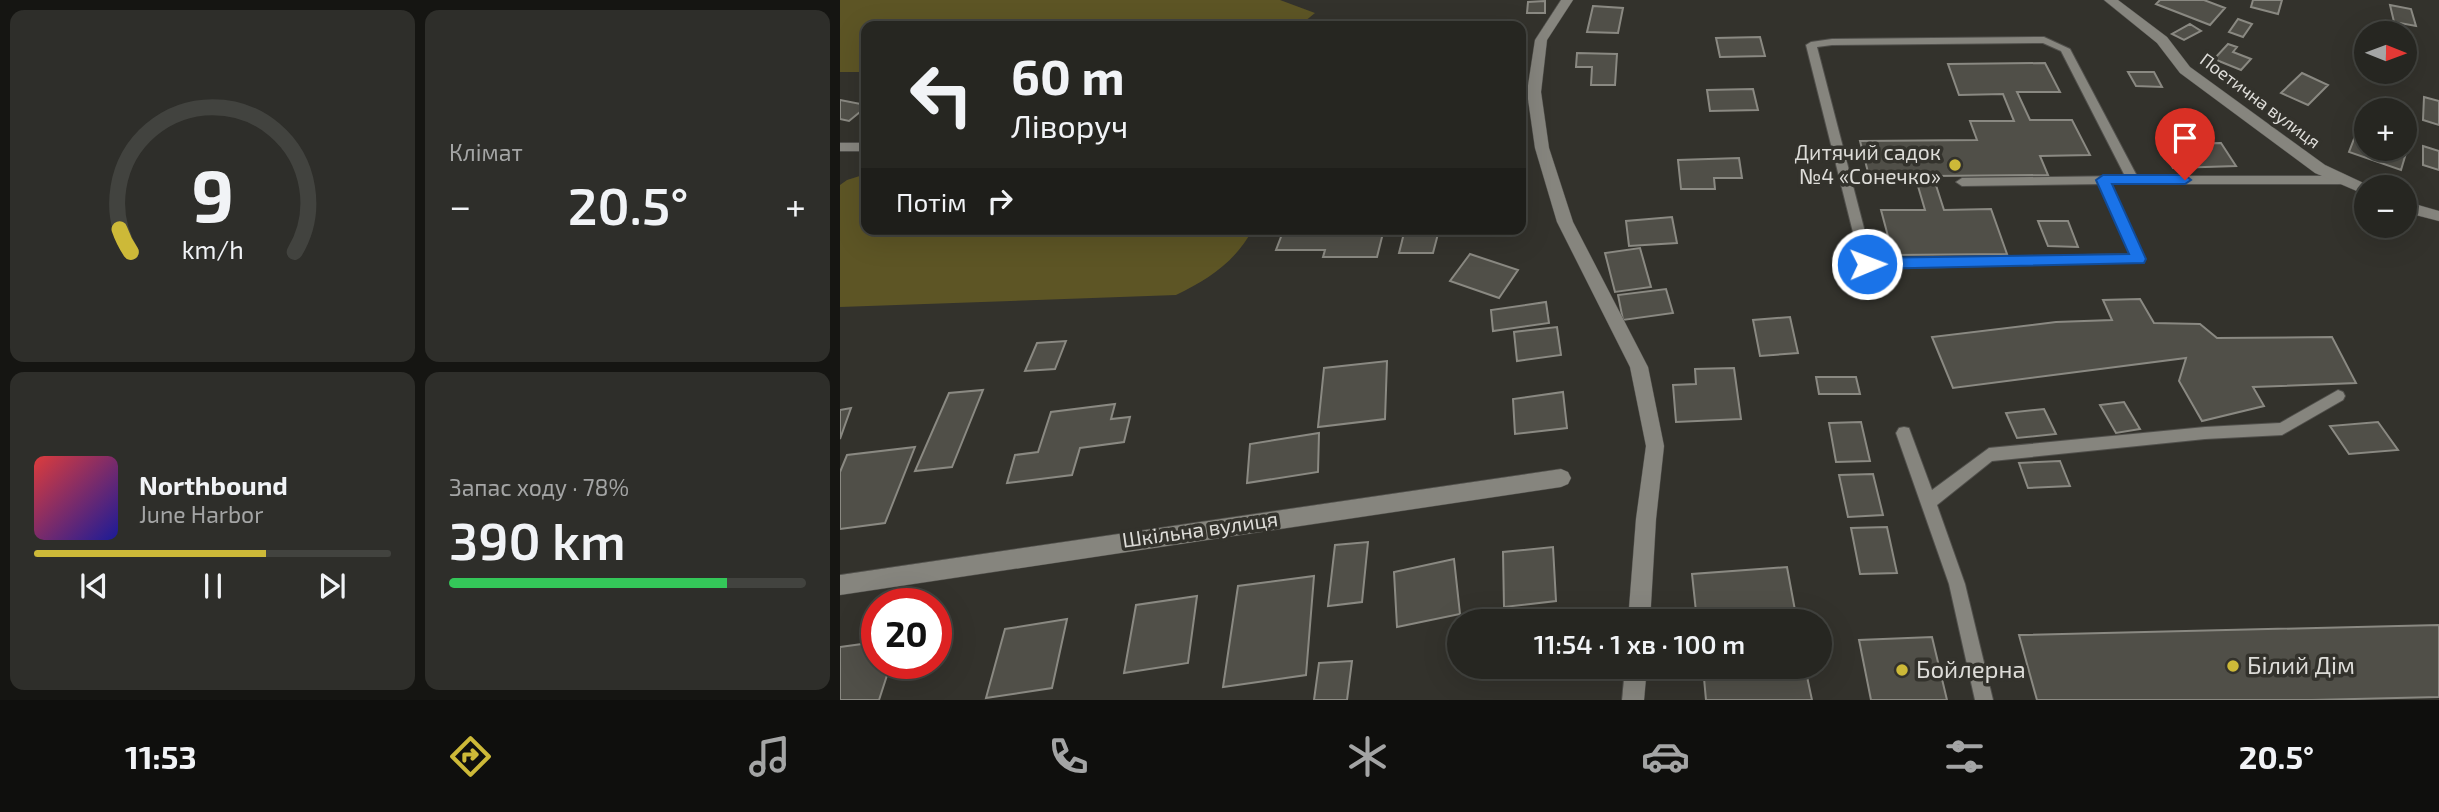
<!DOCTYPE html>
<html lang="uk">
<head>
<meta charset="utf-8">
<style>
  :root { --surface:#262621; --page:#2e2e2a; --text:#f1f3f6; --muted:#a4a5a5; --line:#42433f; --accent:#cdb938 }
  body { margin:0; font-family:"Exo 2",sans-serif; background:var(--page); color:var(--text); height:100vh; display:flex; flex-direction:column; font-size:26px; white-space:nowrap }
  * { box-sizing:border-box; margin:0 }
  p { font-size:23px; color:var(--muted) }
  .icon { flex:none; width:38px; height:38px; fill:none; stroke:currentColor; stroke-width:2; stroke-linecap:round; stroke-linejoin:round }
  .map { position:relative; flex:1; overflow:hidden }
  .sheet { display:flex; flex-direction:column; gap:10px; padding:10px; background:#151512; width:840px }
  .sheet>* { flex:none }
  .hud { position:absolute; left:21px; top:21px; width:665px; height:214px; border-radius:14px; box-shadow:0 7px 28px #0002,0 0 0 2px var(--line); background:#262621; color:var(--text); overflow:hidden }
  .needle { width:46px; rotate:91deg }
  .buttons { position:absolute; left:1514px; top:21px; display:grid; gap:14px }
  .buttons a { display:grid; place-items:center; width:63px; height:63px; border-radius:50%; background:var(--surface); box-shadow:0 7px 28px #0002,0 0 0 2px var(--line); font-size:35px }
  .speed { position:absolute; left:21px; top:588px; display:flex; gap:14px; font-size:35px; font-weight:700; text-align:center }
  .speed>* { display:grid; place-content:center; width:91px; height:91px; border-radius:50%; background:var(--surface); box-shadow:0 7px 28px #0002,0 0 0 2px var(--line); line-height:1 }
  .speed .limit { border:10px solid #d22; background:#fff; color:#111 }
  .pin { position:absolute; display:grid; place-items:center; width:60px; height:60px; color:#fff; margin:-72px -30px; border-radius:50% 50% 50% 0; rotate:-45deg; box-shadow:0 0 7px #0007 }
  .pin .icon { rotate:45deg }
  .me { position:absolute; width:77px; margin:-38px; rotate:89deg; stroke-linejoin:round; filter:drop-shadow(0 0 5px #0008) }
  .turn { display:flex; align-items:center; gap:24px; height:147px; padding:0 35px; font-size:32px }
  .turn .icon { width:91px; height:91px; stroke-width:2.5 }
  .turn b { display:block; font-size:49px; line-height:60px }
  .then { display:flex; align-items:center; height:66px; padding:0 35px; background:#0003; gap:14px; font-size:26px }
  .big { font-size:52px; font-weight:600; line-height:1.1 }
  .sheet .widget { flex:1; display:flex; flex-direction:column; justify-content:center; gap:10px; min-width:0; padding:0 24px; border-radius:14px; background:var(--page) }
  .sheet .dial { align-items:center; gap:0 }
  .dial svg { height:182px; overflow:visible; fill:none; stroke:var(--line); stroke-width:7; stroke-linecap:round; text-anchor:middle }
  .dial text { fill:var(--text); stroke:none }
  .song { display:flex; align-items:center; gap:21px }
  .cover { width:84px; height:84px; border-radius:10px; background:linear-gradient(135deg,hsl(0 70% 55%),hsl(240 70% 35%)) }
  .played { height:7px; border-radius:4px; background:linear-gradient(90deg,var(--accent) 65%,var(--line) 65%) }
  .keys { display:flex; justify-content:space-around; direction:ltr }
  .heat { display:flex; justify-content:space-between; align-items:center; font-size:38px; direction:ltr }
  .charge { height:10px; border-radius:5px; background:linear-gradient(90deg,#34c759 78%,var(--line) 0) }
  .sheet .tiles { flex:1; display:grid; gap:10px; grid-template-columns:repeat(2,1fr) }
  .trip { position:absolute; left:607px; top:609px; width:385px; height:70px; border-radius:35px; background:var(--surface); box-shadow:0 7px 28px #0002,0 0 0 2px var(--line); font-weight:600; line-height:70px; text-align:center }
  .dock { display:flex; height:112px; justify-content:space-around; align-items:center; background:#0f0f0d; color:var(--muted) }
  .dock .icon { width:49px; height:49px }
  .dock .current { color:var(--accent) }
  .dock b { font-size:32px; color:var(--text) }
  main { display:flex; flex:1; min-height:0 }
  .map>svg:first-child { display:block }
</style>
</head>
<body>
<main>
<section class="sheet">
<div class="tiles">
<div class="widget dial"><svg viewBox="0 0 100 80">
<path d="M14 69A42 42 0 1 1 86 69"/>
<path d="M14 69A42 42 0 0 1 9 59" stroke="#cdb938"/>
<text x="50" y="56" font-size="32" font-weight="700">9</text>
<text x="50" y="72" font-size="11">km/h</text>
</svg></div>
<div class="widget"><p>Клімат</p>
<div class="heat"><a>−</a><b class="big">20.5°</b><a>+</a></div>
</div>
<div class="widget">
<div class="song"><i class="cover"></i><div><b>Northbound</b><p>June Harbor</p></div></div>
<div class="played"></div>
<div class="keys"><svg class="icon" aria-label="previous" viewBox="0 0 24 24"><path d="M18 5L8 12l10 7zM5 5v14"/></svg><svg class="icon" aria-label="pause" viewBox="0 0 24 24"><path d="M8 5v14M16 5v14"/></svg><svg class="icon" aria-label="next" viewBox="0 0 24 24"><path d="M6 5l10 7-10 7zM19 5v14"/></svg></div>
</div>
<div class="widget"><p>Запас ходу · 78%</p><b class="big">390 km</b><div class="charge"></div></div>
</div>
</section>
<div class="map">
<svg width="1599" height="700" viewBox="0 0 1599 700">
  <rect width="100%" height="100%" fill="#33322c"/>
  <path fill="#5d5525" d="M0,0H440L475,13L459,26H26V72H0Z
    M26,174V229H413C395,262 369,279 336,295L0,307V185L7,180Z"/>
  <path fill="#504f48" stroke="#8a8982" stroke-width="2" d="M1320,0H1364L1385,8L1370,25L1316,4Z
    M1413,0H1442L1438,14L1411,7Z
    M705,1V13H687L688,2Z
    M1550,5L1571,9L1576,26L1554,22Z
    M753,6L783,8L778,33L747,32Z
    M1398,19L1412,24L1403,37L1389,32Z
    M1350,24L1361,31L1344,40L1332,34Z
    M920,37L925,56L880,57L876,38Z
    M1388,44L1397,47L1393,52L1411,59L1401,70L1374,59Z
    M737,53L777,54L775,85H751L752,67H736Z
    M1205,63L1220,92H1177L1190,120H1232L1250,155L1200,156L1208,175L1093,176L1104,210L1151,209L1167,254L1053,255L1041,210H1085L1075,176H1029L1020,141L1137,140L1130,121H1174L1163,94L1119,95L1108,64Z
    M1288,72H1314L1322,87L1296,86Z
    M1462,73L1488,85L1468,105L1441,93Z
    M913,89L918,110L870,111L867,90Z
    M1584,97L1599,101V125L1583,120Z
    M0,100L26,105V107L9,121L0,119Z
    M1519,126L1526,128V149H1564V142L1569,143L1561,170L1509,152Z
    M1381,143L1396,166L1333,168L1319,144Z
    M1583,146L1599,151V170L1583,165Z
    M899,158L902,178H874L875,189H841L838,160Z
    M832,217L837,243L789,246L786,221Z
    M1198,221H1228L1238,247L1208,246Z
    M444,229H544L537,257H483L485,250H436Z
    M565,229L599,230L593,253H559Z
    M800,248L811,287L775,292L765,253Z
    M630,254L678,270L659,298L610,281Z
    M826,289L833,313L783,320L778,295Z
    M1300,299L1314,323L1360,324L1377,338L1492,337L1516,383L1413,387L1424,406L1362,421L1339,381L1346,358L1113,388L1092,337L1216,322L1272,320L1263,300Z
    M706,302L709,323L653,331L651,310Z
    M950,317L958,353L920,356L913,320Z
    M717,327L721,355L677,361L674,332Z
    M226,341L215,369L185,371L197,343Z
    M547,361L545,419L478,427L484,368Z
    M894,368L901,419L836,422L833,385L856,384L855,369Z
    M976,377H1016L1020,394H979Z
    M143,390L112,467L75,471L109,393Z
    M723,392L727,428L675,434L673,399Z
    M1284,402L1300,429L1276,433L1260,405Z
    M275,404L271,419L290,417L284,442L240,448L232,475L167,483L175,455L198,452L211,412Z
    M11,408L0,439V410Z
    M1204,409L1216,434L1177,438L1166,413Z
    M1021,422L1030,461L996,462L989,423Z
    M1538,422L1558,450L1509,454L1490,426Z
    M479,433L478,472L407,483L410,444Z
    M75,447L45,523L0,529V472L7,455Z
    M1220,461L1230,486L1188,488L1179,463Z
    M1033,474L1043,515L1008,517L999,475Z
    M1047,527L1057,573L1020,574L1011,528Z
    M528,542L522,602L488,606L495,545Z
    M713,547L716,601L664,607L663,552Z
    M614,559L620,614L557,627L554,572Z
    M947,567L957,621H857L852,574Z
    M474,576L466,675L383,687L398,586Z
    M357,596L348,663L284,673L296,605Z
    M227,619L212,688L146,698L165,629Z
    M1599,625V697L1472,700H1197L1179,635Z
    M1092,637L1107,700H1031L1019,640Z
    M37,642V663H51L39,700H0V647Z
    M512,661L507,700H474L479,663Z
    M863,667H965L972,700H866Z"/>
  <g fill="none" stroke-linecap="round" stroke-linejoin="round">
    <defs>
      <path id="lane" d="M1204,37L1230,49L1297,176H1504L1510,180L1504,184H1271L1305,259L1304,262L1035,269L1041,292L1039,296H1029L966,45L971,42L992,39ZM1203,43L1221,51L1285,176L1122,178L1116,182L1122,186L1259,184L1290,254L1032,259L977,47L992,45Z
        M0,143H26V151H0Z
        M1498,390L1503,392L1505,396L1503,400L1442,435L1365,439L1152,461L1097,505L1125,584L1153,700H1135L1109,584L1056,433L1059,428L1064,427L1069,428L1092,490L1149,448L1365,427L1440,423Z"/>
      <path id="street" d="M721,0H733L707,40L701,92L709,148L733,222L808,367L824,446L816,519L810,621H788L796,519L806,446L790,367L717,222L695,148L687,92L695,40Z
        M1264,0H1278L1327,37L1350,67L1485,165L1532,187H1526V195L1475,173L1340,73L1317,43Z
        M1564,201L1599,211V221L1564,212Z
        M721,469L728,472L731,478L728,484L721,487L0,595V575Z
        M785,667H807L804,700H782Z"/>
    </defs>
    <use href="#lane" stroke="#51504c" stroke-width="2"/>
    <use href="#street" stroke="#51504c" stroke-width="1"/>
    <use href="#lane" fill="#86857e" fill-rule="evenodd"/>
    <use href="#street" fill="#86857e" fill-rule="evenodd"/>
  </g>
  <path fill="#1a73e8" stroke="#114b97" stroke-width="2" d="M1263,175H1345L1351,180L1345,184H1272L1306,259L1304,263L1027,269L1020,264L1027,258L1289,254L1256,180Z"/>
  <g fill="#cdb938" stroke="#33322c" stroke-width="2.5">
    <circle cx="1115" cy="165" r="7"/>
    <circle cx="1393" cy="666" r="7"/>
    <circle cx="1062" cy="670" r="7"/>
  </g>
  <g text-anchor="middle" stroke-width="7" stroke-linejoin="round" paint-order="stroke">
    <g font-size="18" fill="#dddcd8" stroke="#33322c">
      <text transform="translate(1420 101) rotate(37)" y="6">Поетична вулиця</text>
    </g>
    <g font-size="21" fill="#dddcd8" stroke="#33322c" text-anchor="end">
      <text x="1101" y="160">Дитячий садок<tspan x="1101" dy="24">№4 «Сонечко»</tspan></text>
    </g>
    <g font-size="21" fill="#dddcd8" stroke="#33322c">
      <text transform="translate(360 530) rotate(-8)" y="7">Шкільна вулиця</text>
    </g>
    <g font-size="24" fill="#dddcd8" stroke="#33322c" text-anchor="start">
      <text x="1407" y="674">Білий Дім</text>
      <text x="1076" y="678">Бойлерна</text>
    </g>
  </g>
</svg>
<div class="buttons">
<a><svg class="needle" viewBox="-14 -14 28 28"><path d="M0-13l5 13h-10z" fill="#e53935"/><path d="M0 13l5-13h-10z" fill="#a4a5a5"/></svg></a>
<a>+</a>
<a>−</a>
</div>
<div class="speed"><div class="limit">20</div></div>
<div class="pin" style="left:1345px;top:180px;background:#d93025"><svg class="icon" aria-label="arrive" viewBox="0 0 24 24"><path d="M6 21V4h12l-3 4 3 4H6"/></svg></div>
<svg class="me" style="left:1027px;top:264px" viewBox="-20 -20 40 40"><circle r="17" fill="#1a73e8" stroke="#fff" stroke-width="3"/><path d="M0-11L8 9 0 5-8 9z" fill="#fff"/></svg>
<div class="trip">11:54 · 1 хв · 100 m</div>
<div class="hud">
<div class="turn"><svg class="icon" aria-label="left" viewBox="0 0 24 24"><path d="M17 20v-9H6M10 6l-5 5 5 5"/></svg><div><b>60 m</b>Ліворуч</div></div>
<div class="then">Потім<svg class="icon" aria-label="right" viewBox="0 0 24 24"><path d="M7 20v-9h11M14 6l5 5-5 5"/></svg></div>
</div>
</div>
</main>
<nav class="dock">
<b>11:53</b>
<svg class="icon current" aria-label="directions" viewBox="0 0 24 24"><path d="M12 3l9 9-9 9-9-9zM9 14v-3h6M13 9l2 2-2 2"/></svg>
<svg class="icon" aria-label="music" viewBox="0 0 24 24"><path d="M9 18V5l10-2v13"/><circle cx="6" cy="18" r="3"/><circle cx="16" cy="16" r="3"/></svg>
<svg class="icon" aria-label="phone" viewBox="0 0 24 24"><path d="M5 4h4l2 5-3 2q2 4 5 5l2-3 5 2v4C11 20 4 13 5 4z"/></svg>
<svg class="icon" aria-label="climate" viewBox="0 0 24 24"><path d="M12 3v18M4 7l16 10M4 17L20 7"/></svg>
<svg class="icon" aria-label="car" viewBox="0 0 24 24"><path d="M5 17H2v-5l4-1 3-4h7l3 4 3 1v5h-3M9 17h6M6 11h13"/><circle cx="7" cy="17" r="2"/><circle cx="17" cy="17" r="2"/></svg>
<svg class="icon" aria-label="filters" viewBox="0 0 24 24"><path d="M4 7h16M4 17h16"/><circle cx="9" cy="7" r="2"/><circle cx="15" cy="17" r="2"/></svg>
<b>20.5°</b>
</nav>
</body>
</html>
